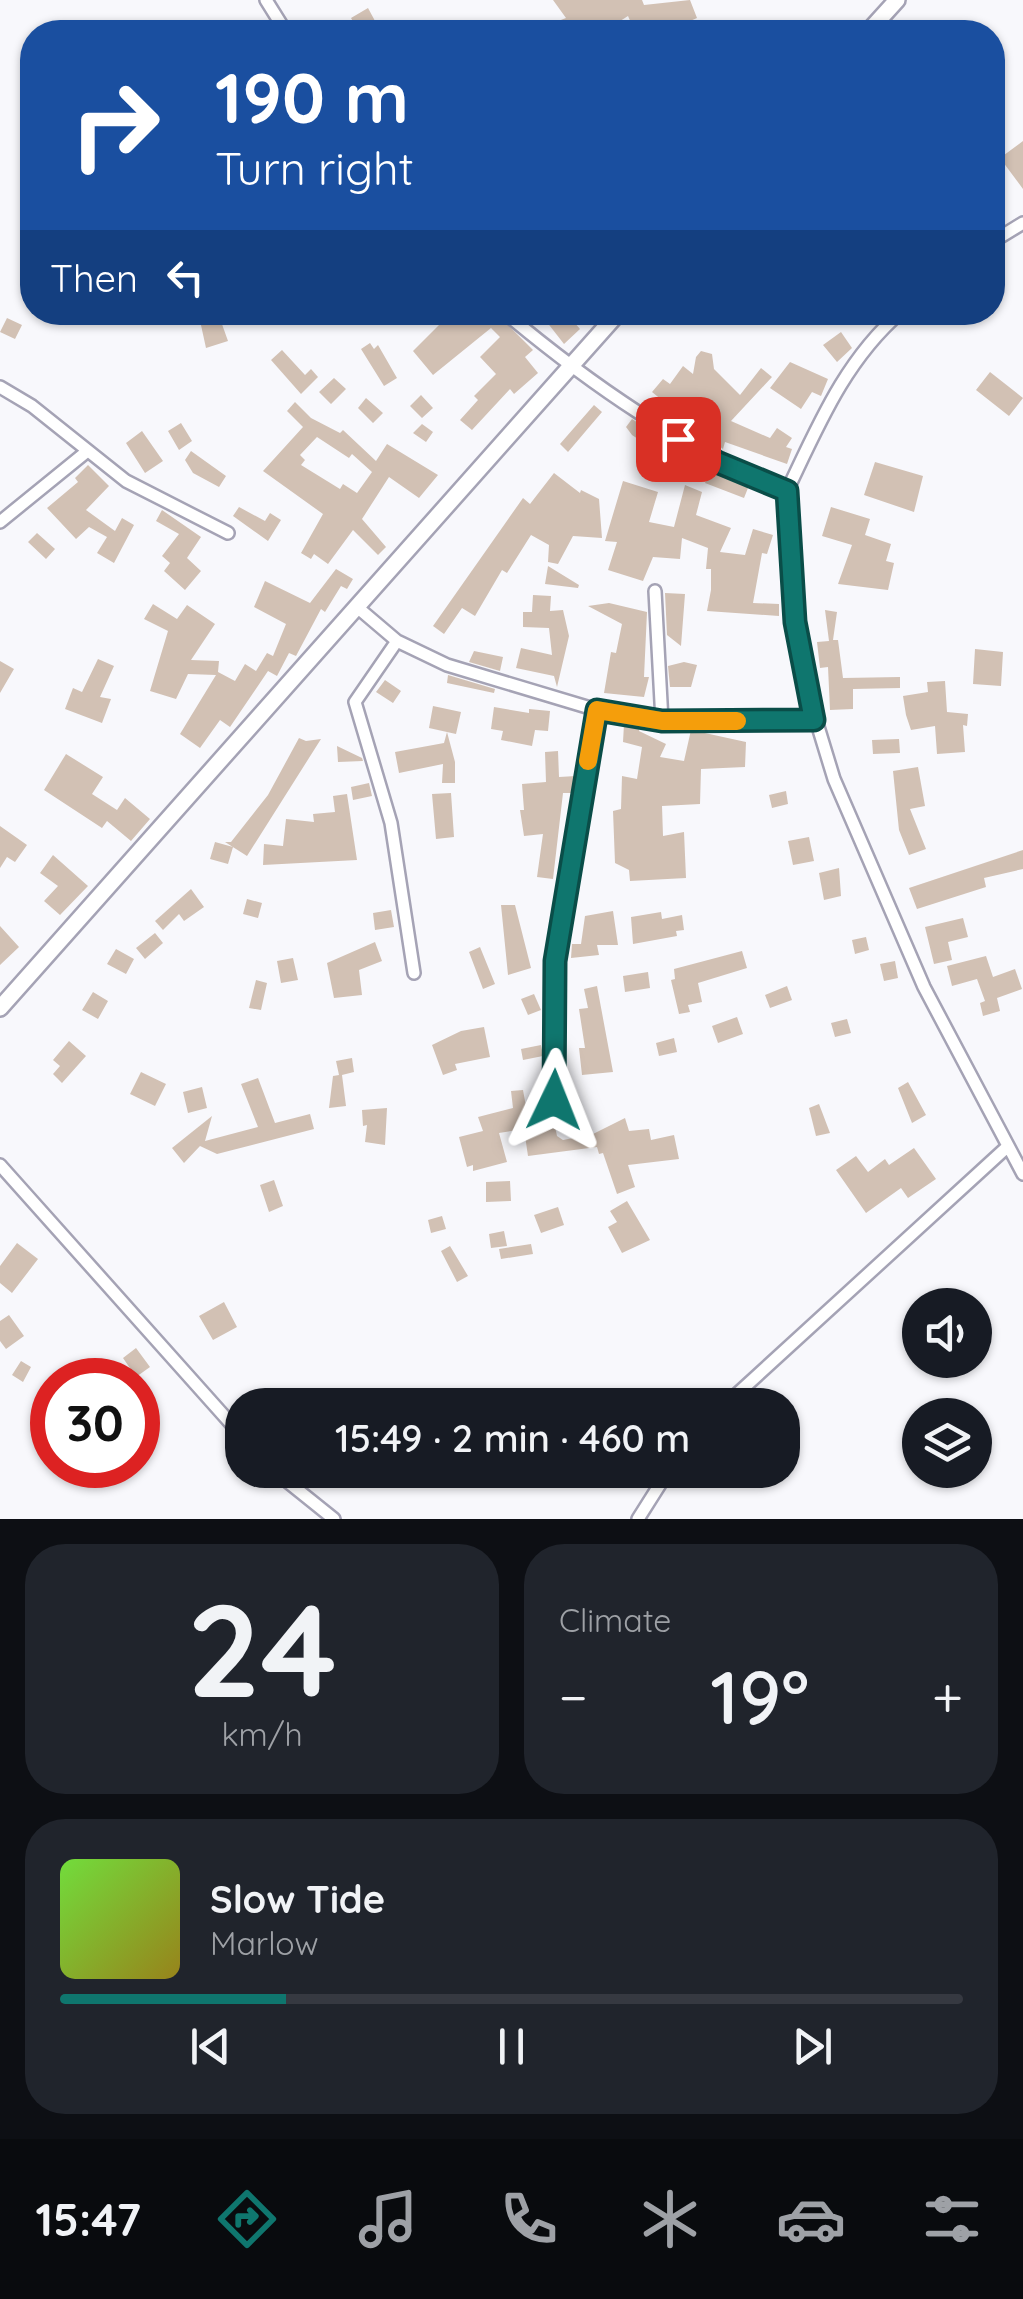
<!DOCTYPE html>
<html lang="en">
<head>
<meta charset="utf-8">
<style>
  :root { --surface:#171b24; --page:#20242c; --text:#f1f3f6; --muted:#9ea1a6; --line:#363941; --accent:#0f766e }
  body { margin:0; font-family:Quicksand,sans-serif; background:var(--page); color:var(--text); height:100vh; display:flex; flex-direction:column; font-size:38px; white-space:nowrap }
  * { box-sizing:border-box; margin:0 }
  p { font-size:32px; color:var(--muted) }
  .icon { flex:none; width:55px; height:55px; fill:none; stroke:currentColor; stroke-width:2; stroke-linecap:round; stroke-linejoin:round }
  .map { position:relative; height:1519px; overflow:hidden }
  .sheet { display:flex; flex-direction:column; gap:25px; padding:25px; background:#0d0f14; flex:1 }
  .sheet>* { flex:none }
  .hud { position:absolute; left:20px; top:20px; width:985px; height:305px; border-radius:40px; box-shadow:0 2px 8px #0004; background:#1a4fa0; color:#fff; overflow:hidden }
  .controls { position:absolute; left:902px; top:1288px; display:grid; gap:20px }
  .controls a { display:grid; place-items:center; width:90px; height:90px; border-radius:50%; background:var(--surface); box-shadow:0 2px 8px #0004; font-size:50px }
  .speed { position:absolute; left:30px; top:1358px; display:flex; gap:20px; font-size:50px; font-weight:700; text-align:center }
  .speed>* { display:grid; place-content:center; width:130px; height:130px; border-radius:50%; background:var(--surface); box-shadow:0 2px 8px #0004; line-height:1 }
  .speed .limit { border:15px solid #d22; background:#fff; color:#111 }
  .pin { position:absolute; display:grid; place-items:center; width:85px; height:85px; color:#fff; margin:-42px; border-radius:20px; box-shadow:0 5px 15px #0006 }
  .me { position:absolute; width:110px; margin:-55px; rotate:2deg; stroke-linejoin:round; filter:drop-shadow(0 0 8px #0008) }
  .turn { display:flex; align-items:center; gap:35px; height:210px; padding:0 30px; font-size:45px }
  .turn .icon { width:130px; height:130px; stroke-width:2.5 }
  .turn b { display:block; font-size:70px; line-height:85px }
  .then { display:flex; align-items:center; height:95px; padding:0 30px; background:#0003; gap:20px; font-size:38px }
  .big { font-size:75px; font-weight:600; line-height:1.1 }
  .sheet .card { flex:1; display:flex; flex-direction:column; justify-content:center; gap:15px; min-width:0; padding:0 35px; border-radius:40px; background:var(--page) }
  .sheet .dial { align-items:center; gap:0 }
  .dial b { font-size:130px; line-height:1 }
  .song { display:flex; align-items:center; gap:30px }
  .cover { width:120px; height:120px; border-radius:15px; background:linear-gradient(135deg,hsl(100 70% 55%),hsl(50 70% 35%)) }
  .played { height:10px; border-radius:5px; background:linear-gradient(90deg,var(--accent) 25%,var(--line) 25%) }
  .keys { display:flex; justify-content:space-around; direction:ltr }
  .heat { display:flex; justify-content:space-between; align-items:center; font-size:55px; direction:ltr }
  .sheet .tiles { flex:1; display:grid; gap:25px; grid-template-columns:1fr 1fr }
  .card:last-child { grid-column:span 2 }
  .trip { position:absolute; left:225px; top:1388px; width:575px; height:100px; border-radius:40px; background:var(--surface); box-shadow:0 2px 8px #0004; font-weight:600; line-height:100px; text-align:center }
  .tab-bar { display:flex; height:160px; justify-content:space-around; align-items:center; background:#090b0e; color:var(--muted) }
  .tab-bar .icon { width:70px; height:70px }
  .tab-bar .active { color:var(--accent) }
  .tab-bar b { font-size:45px; color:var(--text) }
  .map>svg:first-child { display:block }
</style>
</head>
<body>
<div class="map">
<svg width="1023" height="1519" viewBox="0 0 1023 1519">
  <rect width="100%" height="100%" fill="#f8f8fc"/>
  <path fill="#d2c1b4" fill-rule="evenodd" d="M553,0H642L644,5L690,0L697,18L665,32H635L628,16L603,32H557L553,23L566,18Z
    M368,8L381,32H359L351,18Z
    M1023,141V189L1000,158Z
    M432,312H495L533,350L525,357L538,373L514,394L510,389L472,430L460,420L478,400L474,396L496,374L480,357L500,337L491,328L433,375L413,351L441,323Z
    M539,312H586L574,322L580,329L564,344Z
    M218,313L228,341L206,348L199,316Z
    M7,318L22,325L15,339L0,332Z
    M841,332L852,348L837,362L823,345Z
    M370,343L374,349L378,345L397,378L384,386L361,349Z
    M282,350L305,375L311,369L318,377L301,394L271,360Z
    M701,351L712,354L714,369L740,395L761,368L772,377L731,421L770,438L777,428L792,438L786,447L792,449L787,464L725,442L723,449L714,442L717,434L698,423L695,427L652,392L663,379L670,384L683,366L693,374L696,357Z
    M790,362L828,379L821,396L812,392L801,409L770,388Z
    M990,372L1023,398L1009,416L976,390Z
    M334,378L346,389L331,404L319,392Z
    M421,395L433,408L422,418L410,406Z
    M366,398L383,413L373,423L358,408Z
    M295,402L311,418L340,433L343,430L376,461L387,444L438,475L419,498L389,477L362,519L386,547L378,555L353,530L328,564L314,554L311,559L301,553L323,514L263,471L303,427L287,411ZM317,437L349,458L352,454L372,472L357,493L343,484L340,489L301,465L305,460L300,455Z
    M594,405L602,412L568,452L560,444Z
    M632,419L673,445L665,457L632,435L626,427Z
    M181,423L192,441L179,450L168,431Z
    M422,424L433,432L426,442L413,433Z
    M142,431L163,461L145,473L126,443Z
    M191,451L226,476L219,487L193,473L185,460Z
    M875,462L923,476L914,512L864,495Z
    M88,465L109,486L86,510L115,531L122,518L134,525L114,563L97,553L107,537L89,527L76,539L47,508L78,482L75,478Z
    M712,468L745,484L748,488L744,498L705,483Z
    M554,473L580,493L581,490L599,499L602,538L573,536L558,564L548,562L549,545L531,535L507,573L502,570L475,616L462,608L444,634L433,626L523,498L530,504Z
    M623,481L658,492L649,522L674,527L685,485L702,492L696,515L731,528L720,552L745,555L753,529L773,535L767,554L762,553L753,603L779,604V616L707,611L711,590V569H706L708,548L682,538L680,559L653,557L643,581L608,570L617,542L605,541Z
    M239,507L265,521L270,513L281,520L268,541L233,516Z
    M831,507L870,519L865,535L891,544L886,561L894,563L888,590L838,584L852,545L822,536Z
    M162,510L201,537L187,558L201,571L185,590L164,571L170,563L162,556L179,534L156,521Z
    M37,533L55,549L46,559L28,542Z
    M548,566L579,585L578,588L545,584Z
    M336,569L353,579L347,589L341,586L325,612L321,609L296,656L289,653L277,676L268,671L230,727L220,720L200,748L180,734L216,675L188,674L176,699L150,691L168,631L144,619L153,604L177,619L187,605L215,624L191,660L219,661L218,672L235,681L245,664L256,671L267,653L273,656L286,624L254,607L265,581L310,603Z
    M665,593L685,594L681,646L667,635Z
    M533,595L551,596L550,611L563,610L569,636L557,687L554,676L516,668L521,648L552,655L549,628L523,627V612H532Z
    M609,603L647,612L644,677H649L644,697L604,693L611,652L616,653L622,624L588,606Z
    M825,610L837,612L833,640H838L843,678L900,677V688L853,689V709L830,710L828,667L820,668L817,642L829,641Z
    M975,649L1003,652L1001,686L973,684Z
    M474,651L503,657L500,671L469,662Z
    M98,659L114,666L100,697L111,699L102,723L65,709L73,688L82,692Z
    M0,661L14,669L0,693Z
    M684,662L697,665L691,687H670L668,666Z
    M448,675L495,689L494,693L447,683Z
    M385,680L401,691L393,703L376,692Z
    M945,681L947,712L968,714L967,726L963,725L965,752L937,754L935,726L911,730L906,715L903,696L928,692L927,682Z
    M433,706L461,712L456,734L447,732L455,762V783H442L443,764L399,773L395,752L444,743L447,732L429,728Z
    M494,707L529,713V709L550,711L548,731L535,730L532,746L501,740L503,731L491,729Z
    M624,724L640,727L639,731L666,744L660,757L684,761L691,730L746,742L745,767L701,769L700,804L662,806L663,836L684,832L686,878L630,881L629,870L615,863L613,811L621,809L622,776L637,779L642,747L623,742Z
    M299,738L306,741L321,739L247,856L225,842H231L268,795Z
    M899,739L900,753L873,754L872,740Z
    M337,746L362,758L363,761L338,762Z
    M558,751L559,777L576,776L574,793H563L553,879L537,877L543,834L524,836L520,810H524L522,784L546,782L545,752Z
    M66,754L103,777L92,794L117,810L125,798L150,819L131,841L107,821L102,828L44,790Z
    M918,767L925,806L910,809L926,849L909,855L899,830L893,771Z
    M369,783L372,796L353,800L351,787Z
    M786,791L788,804L772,808L769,795Z
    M451,793L454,837L436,839L432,794Z
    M347,794L357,860L263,865L264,844L283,846L286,819L314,822L313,814L335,812L333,796Z
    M0,826L27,845L15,862L7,857L0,868Z
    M809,837L814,861L793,865L788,841Z
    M215,842L233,847L228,864L210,859Z
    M1023,850V869L984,878L986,887L917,909L909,888Z
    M53,855L88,886L60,915L44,901L58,886L40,873Z
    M839,868L841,896L824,900L819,873Z
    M191,889L204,907L184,921L179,914L163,930L155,921Z
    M247,899L262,903L258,918L243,914Z
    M501,905H515L531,968L508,975Z
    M391,910L394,927L375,930L373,913Z
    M613,911L618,945H597L599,955L571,958L572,944H581L585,916Z
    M661,912L662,919L682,915L684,930L676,931L677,936L633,944L631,917Z
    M963,918L968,937L948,942L952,960L934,964L925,927Z
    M0,926L19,947L0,965Z
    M155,933L163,943L145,959L136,948Z
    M866,937L869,950L855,954L852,940Z
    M375,942L382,961L359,970L362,995L334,998L327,963Z
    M480,947L495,984L483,989L469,952Z
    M116,949L134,959L126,974L107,964Z
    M742,951L747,968L698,983L702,1002L688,1005L690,1012L679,1014L671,980L675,979L674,969Z
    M986,956L993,977L1015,969L1022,989L997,998L1000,1011L983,1016L980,1003L985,1001L977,979L952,986L947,966Z
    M293,958L298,980L281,983L277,961Z
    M895,961L898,978L884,981L880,964Z
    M648,972L650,988L625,992L623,976Z
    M256,980L267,983L261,1010L249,1008Z
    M597,986L613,1072L582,1075L579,1048H585L579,1009L588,1008L584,989Z
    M787,986L792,1000L770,1008L765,995Z
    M93,992L108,1001L98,1019L82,1010Z
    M534,994L541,1010L528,1015L521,999Z
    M737,1017L743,1034L718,1043L712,1026Z
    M847,1019L851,1033L835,1037L831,1023Z
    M484,1027L490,1057L455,1064L457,1070L443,1075L432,1045L461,1031Z
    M674,1038L677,1052L659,1056L656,1043Z
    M69,1041L86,1056L62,1083L53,1074L60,1066L53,1060Z
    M541,1045L543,1056L523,1060L521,1049Z
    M352,1058L354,1072L342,1075L346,1106L329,1108L333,1076L339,1075L336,1061Z
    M141,1072L166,1084L155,1106L130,1094Z
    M258,1078L275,1123L310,1114L314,1129L217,1154L200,1146L184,1163L172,1148L212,1116L205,1141L258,1127L241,1084Z
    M908,1082L926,1115L912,1123L898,1088Z
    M202,1087L207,1108L188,1113L183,1092Z
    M523,1090L529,1123L553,1117L557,1136L563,1140L593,1134L625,1118L629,1131L649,1129L651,1140L674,1135L679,1159L628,1165L635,1187L617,1194L603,1153L599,1154L597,1147L528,1156L524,1129L499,1133L507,1162L473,1171V1165L467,1167L459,1137L483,1131L478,1117L513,1108L511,1091Z
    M819,1104L830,1133L816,1136L809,1108Z
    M387,1108L385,1145L365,1142L367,1125L363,1126L362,1110Z
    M914,1148L936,1179L908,1198L901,1188L866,1213L836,1170L856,1156L868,1172L885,1159L889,1165Z
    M274,1180L283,1206L269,1212L260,1185Z
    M510,1181L511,1201L486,1202V1182Z
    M627,1201L650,1240L622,1253L608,1227L617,1222L610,1211Z
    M558,1207L564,1225L541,1233L534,1215Z
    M442,1216L446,1229L431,1233L428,1220Z
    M504,1231L507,1246L491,1248L489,1234Z
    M17,1243L38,1259L12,1293L0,1283V1266Z
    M531,1244L533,1254L501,1259L499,1249Z
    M450,1246L468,1276L457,1282L441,1251Z
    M224,1302L237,1327L213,1340L199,1316Z
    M9,1315L24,1336L6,1349L0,1341V1321Z
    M136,1348L150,1367L136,1377L123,1358Z
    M21,1361L31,1367L23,1382L12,1375Z"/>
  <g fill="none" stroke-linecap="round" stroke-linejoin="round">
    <defs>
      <path id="street" d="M266,0L286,32
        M992,242L1023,223
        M504,312C591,385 682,448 787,491L802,674L834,779L924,987L1023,1174
        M0,387L32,406L126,481L228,533
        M787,491C818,426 845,360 901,312
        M0,522L85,453
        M655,591L662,721
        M357,607L397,641L447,665L597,710L662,721L814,720
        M397,641L355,702L391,823L414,973
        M553,1100L555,961L597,710
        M0,1165L242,1436
        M725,1405L1006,1148
        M273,1470L334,1519
        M638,1519L669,1470"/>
      <path id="secondary" d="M868,32L897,0
        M0,1008L619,312"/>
    </defs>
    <use href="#street" stroke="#a5a3b5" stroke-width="16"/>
    <use href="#secondary" stroke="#a5a3b5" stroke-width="20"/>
    <use href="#street" stroke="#fff" stroke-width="11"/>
    <use href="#secondary" stroke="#fff" stroke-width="15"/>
  </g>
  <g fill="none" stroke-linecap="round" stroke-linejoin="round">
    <defs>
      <path id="route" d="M554,1100L555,961L597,710L662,721L814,720L795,622L787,491L717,462L678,439"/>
    </defs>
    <use href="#route" stroke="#0a4d48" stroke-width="25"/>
    <use href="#route" stroke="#0f766e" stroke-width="18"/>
    <path stroke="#f59e0b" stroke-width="18" d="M588,761L597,710L662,721H737"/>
  </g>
</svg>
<div class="controls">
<a><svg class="icon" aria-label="sound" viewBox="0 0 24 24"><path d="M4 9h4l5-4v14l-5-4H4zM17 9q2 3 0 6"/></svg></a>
<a><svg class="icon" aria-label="layers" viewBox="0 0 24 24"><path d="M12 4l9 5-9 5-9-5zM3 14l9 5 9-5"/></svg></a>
</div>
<div class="speed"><div class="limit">30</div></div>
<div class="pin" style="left:678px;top:439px;background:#d93025"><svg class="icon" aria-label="arrive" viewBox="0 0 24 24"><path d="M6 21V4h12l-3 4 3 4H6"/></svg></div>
<svg class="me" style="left:554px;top:1100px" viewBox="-20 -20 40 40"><path d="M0-17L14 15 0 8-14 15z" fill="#0f766e" stroke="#fff" stroke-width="4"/></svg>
<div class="trip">15:49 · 2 min · 460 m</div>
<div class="hud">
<div class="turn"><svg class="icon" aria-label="right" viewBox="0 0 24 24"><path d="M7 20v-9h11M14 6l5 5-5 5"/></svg><div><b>190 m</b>Turn right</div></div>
<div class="then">Then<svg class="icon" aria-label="left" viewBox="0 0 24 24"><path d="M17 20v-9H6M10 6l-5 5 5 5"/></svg></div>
</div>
</div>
<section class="sheet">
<div class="tiles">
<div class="card dial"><b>24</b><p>km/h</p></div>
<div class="card"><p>Climate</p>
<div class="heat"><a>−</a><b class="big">19°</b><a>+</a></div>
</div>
<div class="card">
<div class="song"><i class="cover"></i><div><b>Slow Tide</b><p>Marlow</p></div></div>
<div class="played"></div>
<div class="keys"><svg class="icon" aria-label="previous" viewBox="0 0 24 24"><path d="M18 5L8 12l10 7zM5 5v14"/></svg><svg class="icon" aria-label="pause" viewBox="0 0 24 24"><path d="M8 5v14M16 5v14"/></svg><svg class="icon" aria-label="next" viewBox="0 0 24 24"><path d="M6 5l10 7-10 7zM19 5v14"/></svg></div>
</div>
</div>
</section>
<nav class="tab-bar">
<b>15:47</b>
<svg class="icon active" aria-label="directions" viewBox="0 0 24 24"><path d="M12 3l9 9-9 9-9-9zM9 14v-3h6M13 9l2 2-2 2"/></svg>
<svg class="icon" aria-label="music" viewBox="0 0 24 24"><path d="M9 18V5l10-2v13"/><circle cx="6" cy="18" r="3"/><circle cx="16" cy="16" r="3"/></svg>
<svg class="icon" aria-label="phone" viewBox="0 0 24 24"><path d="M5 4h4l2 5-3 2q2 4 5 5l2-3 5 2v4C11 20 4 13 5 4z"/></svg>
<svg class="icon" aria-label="climate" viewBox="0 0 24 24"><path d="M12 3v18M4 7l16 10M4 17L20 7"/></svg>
<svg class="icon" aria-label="car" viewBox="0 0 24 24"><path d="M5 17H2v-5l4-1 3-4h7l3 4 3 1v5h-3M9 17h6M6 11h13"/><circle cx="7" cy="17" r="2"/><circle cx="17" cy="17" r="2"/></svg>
<svg class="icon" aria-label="filters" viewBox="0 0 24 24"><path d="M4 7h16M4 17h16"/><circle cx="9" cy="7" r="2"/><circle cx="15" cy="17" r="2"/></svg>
</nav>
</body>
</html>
